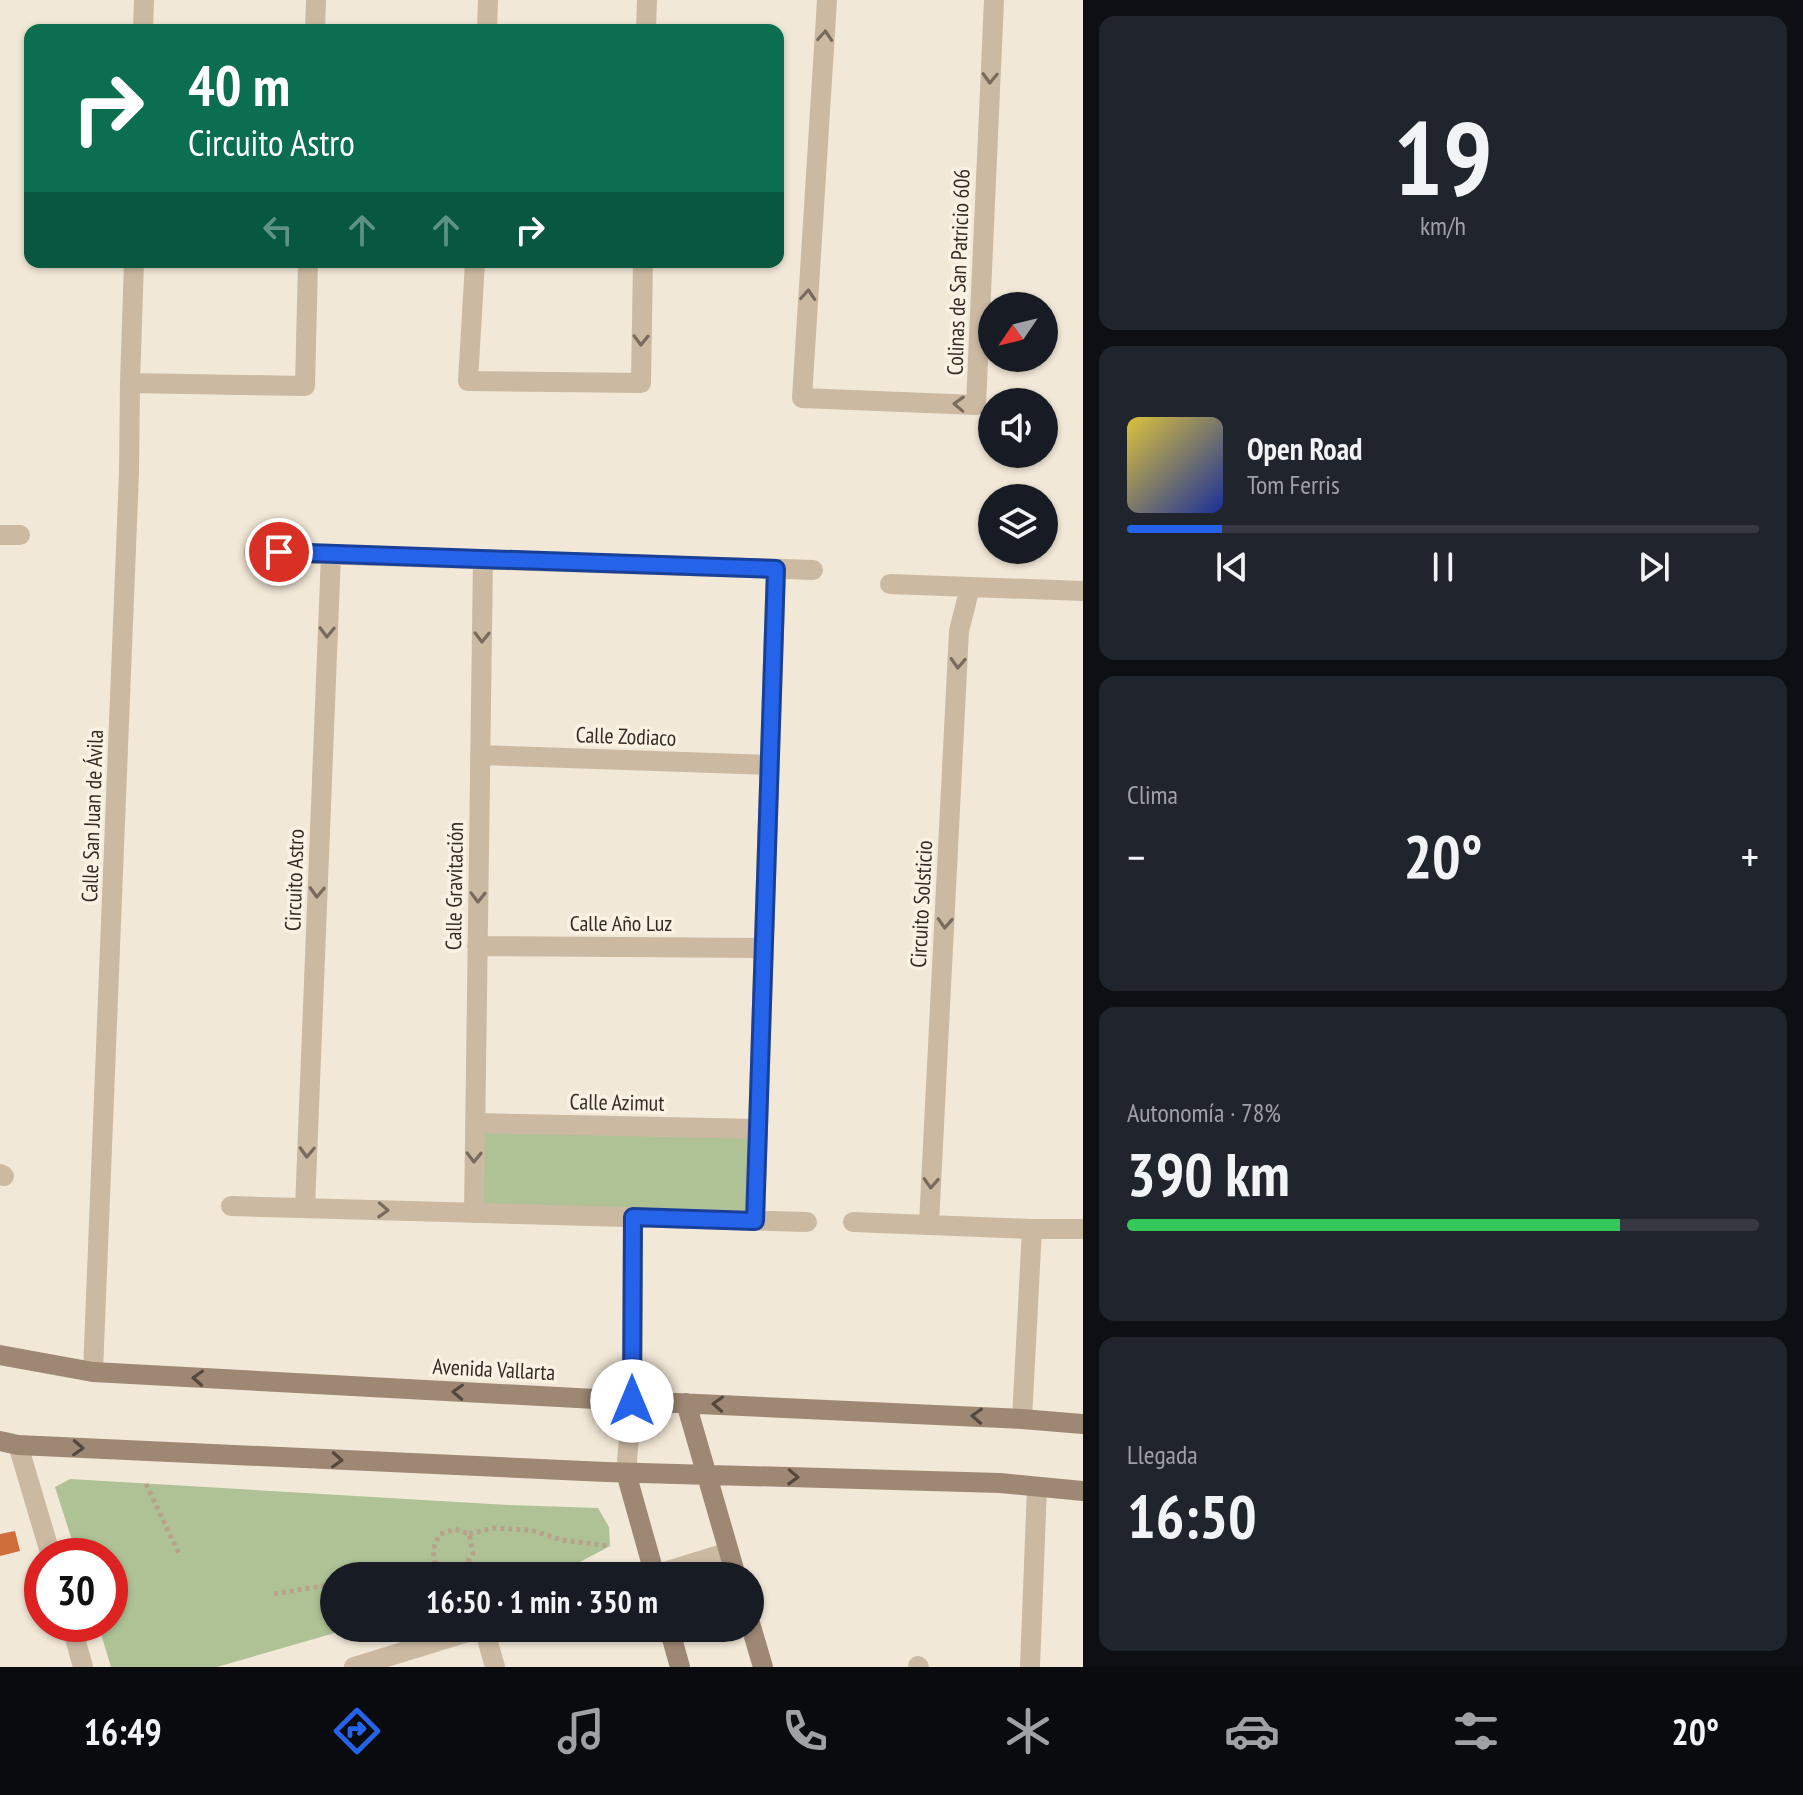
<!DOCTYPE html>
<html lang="es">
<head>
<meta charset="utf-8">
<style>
  :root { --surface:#171b24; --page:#20242c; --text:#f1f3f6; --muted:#9ea1a6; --line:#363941; --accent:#2563eb }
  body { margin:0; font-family:"PT Sans Narrow",sans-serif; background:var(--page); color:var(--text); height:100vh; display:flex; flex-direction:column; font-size:30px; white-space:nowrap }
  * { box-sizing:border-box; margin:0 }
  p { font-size:26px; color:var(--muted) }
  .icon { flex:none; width:44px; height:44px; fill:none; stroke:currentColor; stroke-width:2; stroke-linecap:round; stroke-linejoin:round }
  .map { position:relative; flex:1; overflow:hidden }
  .drawer { display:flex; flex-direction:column; gap:16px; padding:16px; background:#0d0f14; width:720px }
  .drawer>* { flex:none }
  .top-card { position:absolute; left:24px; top:24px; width:760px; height:244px; border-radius:16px; box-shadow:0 2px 6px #0004; background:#0b6e4f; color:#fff; overflow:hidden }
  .needle { width:52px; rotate:235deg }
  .fabs { position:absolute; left:978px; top:292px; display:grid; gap:16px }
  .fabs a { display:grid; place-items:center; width:80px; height:80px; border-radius:50%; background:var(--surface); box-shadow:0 2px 6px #0004; font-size:40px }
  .speed { position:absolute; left:24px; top:1538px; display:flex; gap:16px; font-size:40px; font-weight:700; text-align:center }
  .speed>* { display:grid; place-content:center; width:104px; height:104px; border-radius:50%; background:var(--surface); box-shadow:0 2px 6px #0004; line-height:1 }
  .speed .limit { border:12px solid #d22; background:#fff; color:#111 }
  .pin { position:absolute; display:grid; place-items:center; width:68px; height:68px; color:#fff; margin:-34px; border:4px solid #fff; border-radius:50%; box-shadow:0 2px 8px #0007 }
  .me { position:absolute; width:88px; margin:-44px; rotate:0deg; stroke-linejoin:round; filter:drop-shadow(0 0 6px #0008) }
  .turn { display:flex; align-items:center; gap:28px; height:168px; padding:0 32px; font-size:36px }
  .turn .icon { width:104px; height:104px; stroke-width:2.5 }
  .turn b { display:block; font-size:56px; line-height:68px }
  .lanes { display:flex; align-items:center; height:76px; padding:0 32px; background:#0003; justify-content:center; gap:40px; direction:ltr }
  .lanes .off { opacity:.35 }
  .big { font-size:60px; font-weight:600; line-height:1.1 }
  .drawer .card { flex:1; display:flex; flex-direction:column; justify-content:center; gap:12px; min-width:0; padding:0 28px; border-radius:16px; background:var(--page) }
  .drawer .dial { align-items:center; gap:0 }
  .dial b { font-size:104px; line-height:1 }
  .song { display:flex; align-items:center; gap:24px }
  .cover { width:96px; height:96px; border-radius:12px; background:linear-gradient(135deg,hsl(50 70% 55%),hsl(230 70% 35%)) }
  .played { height:8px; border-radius:4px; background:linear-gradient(90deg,var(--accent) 15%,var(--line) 15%) }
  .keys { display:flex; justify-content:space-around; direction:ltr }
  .heat { display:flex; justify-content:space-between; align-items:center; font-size:44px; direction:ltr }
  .charge { height:12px; border-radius:6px; background:linear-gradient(90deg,#34c759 78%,var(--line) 0) }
  .trip { position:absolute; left:320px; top:1562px; width:444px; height:80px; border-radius:40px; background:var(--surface); box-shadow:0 2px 6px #0004; font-weight:600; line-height:80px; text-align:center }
  .tabs { display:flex; height:128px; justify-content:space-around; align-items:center; background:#090b0e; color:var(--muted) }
  .tabs .icon { width:56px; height:56px }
  .tabs .active { color:var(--accent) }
  .tabs b { font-size:36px; color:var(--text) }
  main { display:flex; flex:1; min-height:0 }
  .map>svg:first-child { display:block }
</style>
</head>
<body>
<main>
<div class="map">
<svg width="1083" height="1667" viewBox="0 0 1083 1667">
  <rect width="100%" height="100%" fill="#f2e8d7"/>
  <path fill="#aec296" d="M480,1127L758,1129L755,1221L483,1208Z
    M70,1479L508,1505L598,1508L609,1527L610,1546L580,1562L531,1576H334V1628H352L217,1667H111L98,1624H110V1556H77L55,1487Z"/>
  <path fill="#ce6d3a" d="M15,1531L20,1551L0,1556V1534Z"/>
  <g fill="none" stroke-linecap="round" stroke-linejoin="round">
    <path stroke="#b7a38c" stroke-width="5" stroke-dasharray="4 4" stroke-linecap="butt" d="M146,1484L179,1554
      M469,1534L493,1528L530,1530L562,1540L610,1546
      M378,1576L436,1566L452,1573L465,1566L473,1553L469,1534L455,1529L440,1534C433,1546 432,1552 436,1566
      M274,1594L334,1584"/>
    <path stroke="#cbb9a2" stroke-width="20" d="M827,0L802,398L976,405L994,0
      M143,30L144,0
      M315,30L316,0
      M487,30L488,0
      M646,30L647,0
      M475,262L468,381L641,383L643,262
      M130,383L305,386L308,262
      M0,535H20
      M254,552L813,570
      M890,584L1083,591
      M480,755L770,765
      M477,946L764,948
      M475,1123L758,1129
      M0,1174L4,1176
      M231,1206L807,1222
      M305,1208L331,554
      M474,1213L483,559
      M755,1221L776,569
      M853,1222L1032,1229H1083
      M929,1224L959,631L970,587
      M93,1372L129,473L130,383L134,262
      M1022,1419L1032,1229
      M18,1445L51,1556
      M626,1473L632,1401L633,1217
      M651,1576L729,1552
      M71,1624L83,1667
      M484,1628L495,1667
      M918,1666L919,1667
      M354,1667L481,1628
      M1030,1667L1037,1487"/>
    <path stroke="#9e8874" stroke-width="20" d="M0,1355L93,1372L632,1401L1022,1419L1083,1424
      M686,1403L736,1576
      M0,1441L18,1445L606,1472L1000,1483L1083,1491
      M626,1473L655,1576
      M750,1623L763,1667
      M669,1628L680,1667"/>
  </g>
  <defs><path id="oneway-chevron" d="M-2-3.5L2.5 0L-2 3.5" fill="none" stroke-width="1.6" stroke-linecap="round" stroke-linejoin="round" transform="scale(2)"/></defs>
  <g stroke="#786b5d">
    <use href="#oneway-chevron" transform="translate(825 36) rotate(-86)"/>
    <use href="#oneway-chevron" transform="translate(990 78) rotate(92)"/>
    <use href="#oneway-chevron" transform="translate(808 295) rotate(-86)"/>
    <use href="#oneway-chevron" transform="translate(641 340) rotate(91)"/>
    <use href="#oneway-chevron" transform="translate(959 404) rotate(-178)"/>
    <use href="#oneway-chevron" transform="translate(327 632) rotate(92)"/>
    <use href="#oneway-chevron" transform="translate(482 637) rotate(91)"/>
    <use href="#oneway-chevron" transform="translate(958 663) rotate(93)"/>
    <use href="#oneway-chevron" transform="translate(317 892) rotate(92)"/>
    <use href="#oneway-chevron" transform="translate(478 897) rotate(91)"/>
    <use href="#oneway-chevron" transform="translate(945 923) rotate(93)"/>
    <use href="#oneway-chevron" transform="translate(307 1152) rotate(92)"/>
    <use href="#oneway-chevron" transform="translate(474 1157) rotate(91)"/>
    <use href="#oneway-chevron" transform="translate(931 1183) rotate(93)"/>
    <use href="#oneway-chevron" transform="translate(383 1210) rotate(2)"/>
  </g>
  <g stroke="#54483d">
    <use href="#oneway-chevron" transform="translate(198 1378) rotate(-177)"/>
    <use href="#oneway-chevron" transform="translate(458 1392) rotate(-177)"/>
    <use href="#oneway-chevron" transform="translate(718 1404) rotate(-177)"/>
    <use href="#oneway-chevron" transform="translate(977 1416) rotate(-177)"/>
    <use href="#oneway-chevron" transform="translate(78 1448) rotate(3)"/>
    <use href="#oneway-chevron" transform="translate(337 1460) rotate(3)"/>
    <use href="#oneway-chevron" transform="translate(793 1477) rotate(2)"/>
  </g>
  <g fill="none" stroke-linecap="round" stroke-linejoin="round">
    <defs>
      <path id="route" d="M279,552L776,569L755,1221L633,1217L632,1401"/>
    </defs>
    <use href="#route" stroke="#184099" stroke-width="20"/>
    <use href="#route" stroke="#2563eb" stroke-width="14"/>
  </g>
  <g text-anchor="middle" stroke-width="7" stroke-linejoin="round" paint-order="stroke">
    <g font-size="22" fill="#352c25" stroke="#faf2e3">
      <text transform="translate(958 272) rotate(-88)" y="8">Colinas de San Patricio 606</text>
      <text transform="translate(626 736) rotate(2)" y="8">Calle Zodiaco</text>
      <text transform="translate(92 816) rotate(-88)" y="8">Calle San Juan de Ávila</text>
      <text transform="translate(294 880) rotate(-88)" y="8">Circuito Astro</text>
      <text transform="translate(454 886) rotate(-89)" y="8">Calle Gravitación</text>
      <text transform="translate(921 904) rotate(-87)" y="8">Circuito Solsticio</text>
      <text x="621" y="931">Calle Año Luz</text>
      <text transform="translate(617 1102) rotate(1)" y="8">Calle Azimut</text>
      <text transform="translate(494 1369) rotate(3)" y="8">Avenida Vallarta</text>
    </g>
  </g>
</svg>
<div class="fabs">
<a><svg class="needle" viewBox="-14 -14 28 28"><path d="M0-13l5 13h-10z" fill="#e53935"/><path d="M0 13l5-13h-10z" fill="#9ea1a6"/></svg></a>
<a><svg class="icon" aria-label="sound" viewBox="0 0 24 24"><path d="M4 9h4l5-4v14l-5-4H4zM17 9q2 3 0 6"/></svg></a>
<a><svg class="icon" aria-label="layers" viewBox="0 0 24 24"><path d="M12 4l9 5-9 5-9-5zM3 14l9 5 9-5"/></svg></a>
</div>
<div class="speed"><div class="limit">30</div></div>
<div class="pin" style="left:279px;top:552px;background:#d93025"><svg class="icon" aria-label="arrive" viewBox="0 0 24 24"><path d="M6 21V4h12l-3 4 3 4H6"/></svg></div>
<svg class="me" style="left:632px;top:1401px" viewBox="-20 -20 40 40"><circle r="19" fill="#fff"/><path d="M0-13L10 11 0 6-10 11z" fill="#2563eb"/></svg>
<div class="trip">16:50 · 1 min · 350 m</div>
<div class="top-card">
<div class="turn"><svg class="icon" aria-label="right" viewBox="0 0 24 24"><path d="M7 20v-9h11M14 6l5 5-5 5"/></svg><div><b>40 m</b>Circuito Astro</div></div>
<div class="lanes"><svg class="icon off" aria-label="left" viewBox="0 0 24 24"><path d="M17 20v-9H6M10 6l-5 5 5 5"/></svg><svg class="icon off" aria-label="ahead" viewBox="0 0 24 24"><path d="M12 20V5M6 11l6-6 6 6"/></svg><svg class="icon off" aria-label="ahead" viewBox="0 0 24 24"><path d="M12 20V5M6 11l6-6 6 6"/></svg><svg class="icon" aria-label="right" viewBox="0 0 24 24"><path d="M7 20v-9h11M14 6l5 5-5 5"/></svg></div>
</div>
</div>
<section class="drawer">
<div class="card dial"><b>19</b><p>km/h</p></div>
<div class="card">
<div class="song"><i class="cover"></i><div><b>Open Road</b><p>Tom Ferris</p></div></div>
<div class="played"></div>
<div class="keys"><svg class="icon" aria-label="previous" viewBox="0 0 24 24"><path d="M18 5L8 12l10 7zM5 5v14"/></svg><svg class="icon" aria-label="pause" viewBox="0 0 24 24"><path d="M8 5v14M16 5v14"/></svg><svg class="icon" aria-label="next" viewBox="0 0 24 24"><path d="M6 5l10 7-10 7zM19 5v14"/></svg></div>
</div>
<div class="card"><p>Clima</p>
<div class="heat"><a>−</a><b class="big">20°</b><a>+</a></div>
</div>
<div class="card"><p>Autonomía · 78%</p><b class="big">390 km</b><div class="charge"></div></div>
<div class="card"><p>Llegada</p><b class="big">16:50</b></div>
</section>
</main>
<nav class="tabs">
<b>16:49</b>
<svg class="icon active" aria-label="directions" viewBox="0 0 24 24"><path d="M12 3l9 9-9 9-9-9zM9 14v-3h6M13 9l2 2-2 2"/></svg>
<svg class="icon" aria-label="music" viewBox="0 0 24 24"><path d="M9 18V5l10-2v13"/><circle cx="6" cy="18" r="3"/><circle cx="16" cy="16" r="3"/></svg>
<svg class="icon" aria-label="phone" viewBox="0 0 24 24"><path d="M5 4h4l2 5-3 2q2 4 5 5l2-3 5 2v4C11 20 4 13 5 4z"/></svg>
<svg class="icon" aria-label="climate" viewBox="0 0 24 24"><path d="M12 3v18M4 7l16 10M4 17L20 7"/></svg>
<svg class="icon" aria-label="car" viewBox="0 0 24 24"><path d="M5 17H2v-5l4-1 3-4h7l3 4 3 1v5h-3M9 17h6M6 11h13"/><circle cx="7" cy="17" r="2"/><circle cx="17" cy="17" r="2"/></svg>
<svg class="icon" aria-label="filters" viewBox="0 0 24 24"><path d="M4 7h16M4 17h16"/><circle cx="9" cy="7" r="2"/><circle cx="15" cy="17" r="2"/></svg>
<b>20°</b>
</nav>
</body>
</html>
